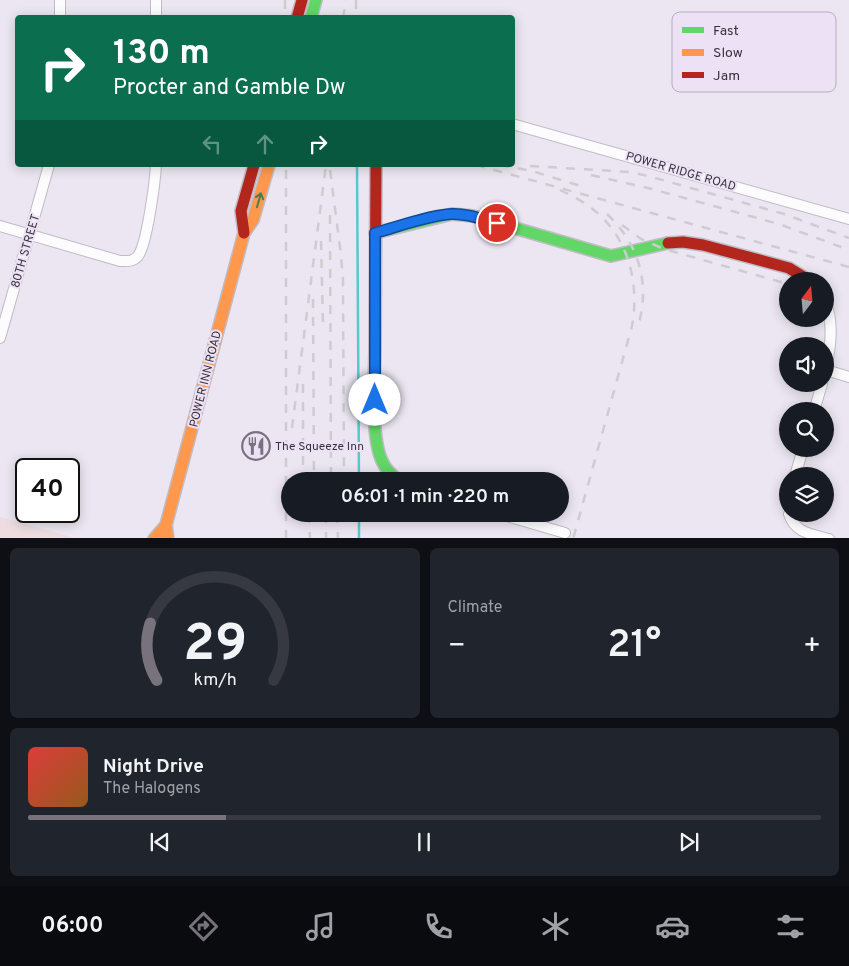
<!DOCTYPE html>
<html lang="en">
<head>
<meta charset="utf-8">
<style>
  :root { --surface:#171b24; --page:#20242c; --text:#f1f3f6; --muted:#9ea1a6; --line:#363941; --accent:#77727b }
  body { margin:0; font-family:Overpass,sans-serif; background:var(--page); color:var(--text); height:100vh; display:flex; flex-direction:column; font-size:19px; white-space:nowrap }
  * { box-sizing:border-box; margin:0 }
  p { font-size:16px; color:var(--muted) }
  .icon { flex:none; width:28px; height:28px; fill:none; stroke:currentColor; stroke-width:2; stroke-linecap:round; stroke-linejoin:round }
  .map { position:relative; height:538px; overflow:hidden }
  .panel { display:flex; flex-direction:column; gap:10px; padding:10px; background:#0d0f14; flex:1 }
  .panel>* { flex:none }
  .hud { position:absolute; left:15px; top:15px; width:500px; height:152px; border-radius:5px; box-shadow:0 2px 12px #0003; background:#0b6e4f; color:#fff; overflow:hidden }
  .needle { width:32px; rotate:16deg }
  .fabs { position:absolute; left:779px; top:272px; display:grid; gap:10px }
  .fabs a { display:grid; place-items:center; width:55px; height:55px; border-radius:50%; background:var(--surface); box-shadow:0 2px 12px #0003; font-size:25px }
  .speed { position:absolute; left:15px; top:458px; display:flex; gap:10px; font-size:25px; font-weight:700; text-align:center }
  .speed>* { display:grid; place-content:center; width:65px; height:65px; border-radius:50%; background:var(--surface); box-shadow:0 2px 12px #0003; line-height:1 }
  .speed .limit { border:2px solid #111; border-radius:8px; background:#fff; color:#111 }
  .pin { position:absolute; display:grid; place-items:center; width:42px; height:42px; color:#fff; margin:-21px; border:2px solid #fff; border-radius:50%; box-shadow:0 1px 5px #0007 }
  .me { position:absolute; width:55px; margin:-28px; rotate:0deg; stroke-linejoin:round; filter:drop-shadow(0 0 4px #0008) }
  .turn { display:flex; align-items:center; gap:18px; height:105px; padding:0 15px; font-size:22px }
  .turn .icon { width:65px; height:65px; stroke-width:2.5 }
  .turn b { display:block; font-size:35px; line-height:42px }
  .lanes { display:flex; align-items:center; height:48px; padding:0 15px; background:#0003; justify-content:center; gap:25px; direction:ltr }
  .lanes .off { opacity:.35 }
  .big { font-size:38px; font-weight:600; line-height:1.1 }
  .panel .widget { flex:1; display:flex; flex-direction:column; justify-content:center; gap:8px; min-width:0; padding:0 18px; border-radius:8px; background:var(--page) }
  .panel .dial { align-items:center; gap:0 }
  .dial svg { height:130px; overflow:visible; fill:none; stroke:var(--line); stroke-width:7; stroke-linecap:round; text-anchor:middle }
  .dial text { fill:var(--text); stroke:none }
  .song { display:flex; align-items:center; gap:15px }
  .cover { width:60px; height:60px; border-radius:8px; background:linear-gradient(135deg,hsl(0 70% 55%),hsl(30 70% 35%)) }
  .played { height:5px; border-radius:2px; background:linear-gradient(90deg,var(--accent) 25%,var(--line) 25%) }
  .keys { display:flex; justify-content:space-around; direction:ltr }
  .heat { display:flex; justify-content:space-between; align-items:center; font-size:28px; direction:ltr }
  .panel .tiles { flex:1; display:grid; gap:10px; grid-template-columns:1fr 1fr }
  .widget:last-child { grid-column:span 2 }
  .trip { position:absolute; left:281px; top:472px; width:288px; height:50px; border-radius:25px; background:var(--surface); box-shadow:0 2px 12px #0003; font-weight:600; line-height:50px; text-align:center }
  .tabs { display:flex; height:80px; justify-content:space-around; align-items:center; background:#090b0e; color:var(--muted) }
  .tabs .icon { width:35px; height:35px }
  .tabs .current { color:var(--accent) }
  .tabs b { font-size:22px; color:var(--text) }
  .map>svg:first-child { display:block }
</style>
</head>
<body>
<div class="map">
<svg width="849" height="539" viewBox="0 0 849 539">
  <rect width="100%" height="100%" fill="#ebe6f1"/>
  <path fill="#eddde1" d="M0,517L75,538H0Z"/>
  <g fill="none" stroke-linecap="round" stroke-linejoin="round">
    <path stroke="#58c8cf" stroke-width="2.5" d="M357,165L359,481
      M359,514V539"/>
    <defs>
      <path id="street" d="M156,0V18
        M60,18V0
        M512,124L849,219
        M0,226L120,261C127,261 133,262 138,256C147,244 155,182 156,165
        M825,302C835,323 830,351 825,372
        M0,338L49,165
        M826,370L849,377
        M814,411L822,384
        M795,476L803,449
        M500,514L565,533
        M789,514C795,533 811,534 829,539"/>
      <path id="fast" d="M311,18L316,0
        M375,233L452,214L473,216L611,256L668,243
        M375,347C375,377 370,435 382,461C386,470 392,476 400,481"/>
      <path id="slow" d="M154,539L166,525
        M168,539L166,525L244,233L253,220L269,165"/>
      <path id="jam" d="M297,18L302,0
        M244,233L241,211L254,165
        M668,243L683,242L703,245L789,268L810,281
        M375,347L376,165"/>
    </defs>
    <use href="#street" stroke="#c0bcc4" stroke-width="12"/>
    <use href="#fast" stroke="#c0bcc4" stroke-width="14"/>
    <use href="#slow" stroke="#c0bcc4" stroke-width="14"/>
    <use href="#jam" stroke="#c0bcc4" stroke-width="14"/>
    <use href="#street" stroke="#fcfbfd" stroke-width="10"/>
    <use href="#fast" stroke="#63d668" stroke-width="11"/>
    <use href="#slow" stroke="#ff974d" stroke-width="11"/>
    <use href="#jam" stroke="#b3261e" stroke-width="11"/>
    <path stroke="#ceccd0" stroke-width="2.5" stroke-dasharray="9 9" stroke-linecap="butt" d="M285,0V18
      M356,0V18
      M343,18L346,0
      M476,165L849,267
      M500,165L532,171L587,188
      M530,166L630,172L648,176L784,214L849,238
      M330,170L341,255L343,280L344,481
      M591,175L648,188L779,224L849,250
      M560,190C570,195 581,200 590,207C628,235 640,282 632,326L573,539
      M607,214C638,243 650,281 639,323
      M330,215L331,481
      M622,225L641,239L664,249L788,284
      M321,241L323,324
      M313,299L314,481
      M303,384V481
      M292,428L326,165
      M309,514L310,539
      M326,514V539
      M337,514L338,539
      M286,539V165"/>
  </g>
  <defs><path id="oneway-shaft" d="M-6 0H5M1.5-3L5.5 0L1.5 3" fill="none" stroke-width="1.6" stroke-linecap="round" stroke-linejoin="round" transform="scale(1.25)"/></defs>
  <use stroke="#4b7d50" href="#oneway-shaft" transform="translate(259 200) rotate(-74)"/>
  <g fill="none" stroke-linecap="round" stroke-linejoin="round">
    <defs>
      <path id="route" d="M375,400V233C400,226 426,216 451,214C466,213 482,219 497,223"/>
    </defs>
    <use href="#route" stroke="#114b97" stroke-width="12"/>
    <use href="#route" stroke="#1a73e8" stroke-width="9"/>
  </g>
  <defs>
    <symbol id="restaurant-ring" viewBox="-11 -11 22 22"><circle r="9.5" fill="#ece1f5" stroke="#77727b" stroke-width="1.5"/><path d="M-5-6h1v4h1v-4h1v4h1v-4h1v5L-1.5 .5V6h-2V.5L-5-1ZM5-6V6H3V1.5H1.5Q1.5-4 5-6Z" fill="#77727b"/></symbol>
  </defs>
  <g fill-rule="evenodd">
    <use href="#restaurant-ring" x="240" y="430" width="32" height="32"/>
  </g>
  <g text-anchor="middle" stroke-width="4" stroke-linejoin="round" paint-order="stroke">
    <g font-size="12" fill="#38343c" stroke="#ece1f5">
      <text transform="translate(681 171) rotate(16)" y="4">POWER RIDGE ROAD</text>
      <text transform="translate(25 251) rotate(-74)" y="4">80TH STREET</text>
      <text transform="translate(205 379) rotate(-76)" y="4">POWER INN ROAD</text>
    </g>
    <g font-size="12" fill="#38343c" stroke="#ece1f5" text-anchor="start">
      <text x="275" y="450">The Squeeze Inn</text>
    </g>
  </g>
  <rect x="672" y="12" width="164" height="80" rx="8" fill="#ece1f5" stroke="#b6adbe" stroke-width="1"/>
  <rect x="682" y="27" width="22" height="6" fill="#63d668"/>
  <rect x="682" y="49" width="22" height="7" fill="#ff974d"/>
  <rect x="682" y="72" width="22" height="6" fill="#b3261e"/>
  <g font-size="14" fill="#38343c">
    <text x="713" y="35">Fast</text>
    <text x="713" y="57">Slow</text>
    <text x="713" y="80">Jam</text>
  </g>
</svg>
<div class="fabs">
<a><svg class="needle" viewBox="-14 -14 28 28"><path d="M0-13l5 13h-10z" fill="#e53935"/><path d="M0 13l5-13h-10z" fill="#9ea1a6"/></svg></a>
<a><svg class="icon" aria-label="sound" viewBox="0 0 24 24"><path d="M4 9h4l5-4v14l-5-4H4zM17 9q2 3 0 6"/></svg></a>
<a><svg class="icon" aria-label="search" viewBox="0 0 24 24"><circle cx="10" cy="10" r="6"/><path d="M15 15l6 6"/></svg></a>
<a><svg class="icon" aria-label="layers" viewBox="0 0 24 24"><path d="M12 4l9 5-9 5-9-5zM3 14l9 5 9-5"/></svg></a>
</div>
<div class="speed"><div class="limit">40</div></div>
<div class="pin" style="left:497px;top:223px;background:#d93025"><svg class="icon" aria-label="arrive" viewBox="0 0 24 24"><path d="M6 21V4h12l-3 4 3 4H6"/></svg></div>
<svg class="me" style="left:375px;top:400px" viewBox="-20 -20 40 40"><circle r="19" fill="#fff"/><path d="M0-13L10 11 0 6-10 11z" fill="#1a73e8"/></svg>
<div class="trip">06:01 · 1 min · 220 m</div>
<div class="hud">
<div class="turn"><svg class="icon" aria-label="right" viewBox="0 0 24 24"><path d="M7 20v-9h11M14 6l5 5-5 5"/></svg><div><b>130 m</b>Procter and Gamble Dw</div></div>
<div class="lanes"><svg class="icon off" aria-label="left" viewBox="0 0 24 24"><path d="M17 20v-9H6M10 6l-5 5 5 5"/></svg><svg class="icon off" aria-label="ahead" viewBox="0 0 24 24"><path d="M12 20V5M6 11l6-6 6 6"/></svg><svg class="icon" aria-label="right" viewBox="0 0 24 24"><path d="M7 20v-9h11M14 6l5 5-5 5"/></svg></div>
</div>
</div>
<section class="panel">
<div class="tiles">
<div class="widget dial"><svg viewBox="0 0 100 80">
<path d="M14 69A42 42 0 1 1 86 69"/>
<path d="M14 69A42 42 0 0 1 10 34" stroke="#77727b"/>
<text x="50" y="56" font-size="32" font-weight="700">29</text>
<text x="50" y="72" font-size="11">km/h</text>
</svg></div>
<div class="widget"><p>Climate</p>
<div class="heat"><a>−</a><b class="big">21°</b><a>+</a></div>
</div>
<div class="widget">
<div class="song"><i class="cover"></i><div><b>Night Drive</b><p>The Halogens</p></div></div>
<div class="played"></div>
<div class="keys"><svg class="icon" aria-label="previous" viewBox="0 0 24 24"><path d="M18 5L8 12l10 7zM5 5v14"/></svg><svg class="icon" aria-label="pause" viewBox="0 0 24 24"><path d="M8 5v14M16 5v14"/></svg><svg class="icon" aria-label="next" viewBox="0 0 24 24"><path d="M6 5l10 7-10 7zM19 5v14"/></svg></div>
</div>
</div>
</section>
<nav class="tabs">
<b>06:00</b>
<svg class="icon current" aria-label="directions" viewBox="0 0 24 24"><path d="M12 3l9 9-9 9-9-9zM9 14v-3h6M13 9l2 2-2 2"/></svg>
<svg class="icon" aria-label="music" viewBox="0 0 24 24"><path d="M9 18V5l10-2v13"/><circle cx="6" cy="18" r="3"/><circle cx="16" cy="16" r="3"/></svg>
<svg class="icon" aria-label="phone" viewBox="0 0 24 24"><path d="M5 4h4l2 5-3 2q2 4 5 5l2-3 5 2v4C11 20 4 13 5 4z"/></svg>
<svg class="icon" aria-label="climate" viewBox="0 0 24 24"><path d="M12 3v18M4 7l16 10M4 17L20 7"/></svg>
<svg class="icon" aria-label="car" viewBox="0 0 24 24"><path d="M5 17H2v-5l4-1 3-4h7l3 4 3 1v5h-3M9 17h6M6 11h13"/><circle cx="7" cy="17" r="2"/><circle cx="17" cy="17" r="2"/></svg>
<svg class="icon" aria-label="filters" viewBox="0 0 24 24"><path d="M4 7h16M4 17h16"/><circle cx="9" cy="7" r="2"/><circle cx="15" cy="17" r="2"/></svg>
</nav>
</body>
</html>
